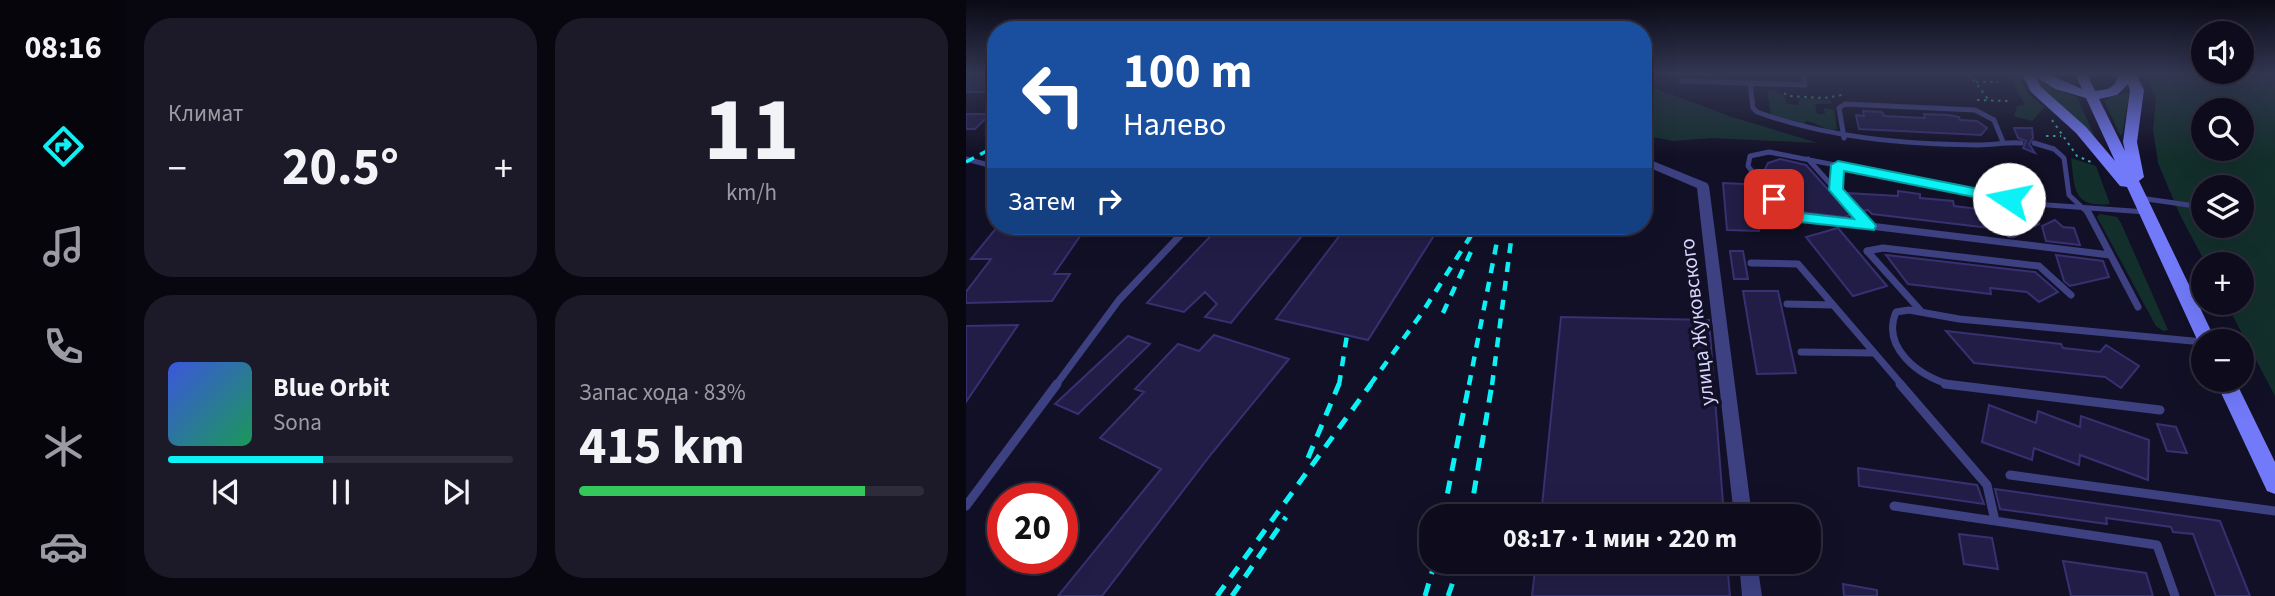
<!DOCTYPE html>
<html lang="ru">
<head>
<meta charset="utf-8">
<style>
  :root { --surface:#0e0c1c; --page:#1c1a29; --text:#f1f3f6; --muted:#9b9ba3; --line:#2e2c3b; --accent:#0bf1f5 }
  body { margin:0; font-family:"Source Sans 3",sans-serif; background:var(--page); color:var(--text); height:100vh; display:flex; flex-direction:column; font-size:26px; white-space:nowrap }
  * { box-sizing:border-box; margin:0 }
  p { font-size:23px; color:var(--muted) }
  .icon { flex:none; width:38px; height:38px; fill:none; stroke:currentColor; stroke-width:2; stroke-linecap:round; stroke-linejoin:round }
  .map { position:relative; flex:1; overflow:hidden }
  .details { display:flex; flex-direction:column; gap:18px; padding:18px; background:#08070f; width:840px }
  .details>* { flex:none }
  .hud { position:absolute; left:21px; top:21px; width:665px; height:214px; border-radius:28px; box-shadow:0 7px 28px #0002,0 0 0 2px var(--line); background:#1a4fa0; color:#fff; overflow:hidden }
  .buttons { position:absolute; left:1225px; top:21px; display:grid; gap:14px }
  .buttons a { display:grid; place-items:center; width:63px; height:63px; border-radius:50%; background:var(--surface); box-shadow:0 7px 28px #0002,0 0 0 2px var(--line); font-size:35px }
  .speed { position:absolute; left:21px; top:483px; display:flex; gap:14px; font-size:35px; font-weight:700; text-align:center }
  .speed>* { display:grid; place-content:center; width:91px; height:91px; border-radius:50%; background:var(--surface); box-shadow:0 7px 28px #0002,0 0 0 2px var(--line); line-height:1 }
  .speed .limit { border:10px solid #d22; background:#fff; color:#111 }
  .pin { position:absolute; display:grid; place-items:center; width:60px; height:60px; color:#fff; margin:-30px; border-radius:14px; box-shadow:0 4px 10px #0006 }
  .me { position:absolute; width:77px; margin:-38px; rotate:281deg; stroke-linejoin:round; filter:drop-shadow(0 0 5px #0008) }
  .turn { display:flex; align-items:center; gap:24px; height:147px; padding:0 21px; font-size:32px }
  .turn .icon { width:91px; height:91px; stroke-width:2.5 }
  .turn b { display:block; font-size:49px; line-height:60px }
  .then { display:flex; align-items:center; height:66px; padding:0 21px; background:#0003; gap:14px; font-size:26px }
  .big { font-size:52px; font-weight:700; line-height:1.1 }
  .details .widget { flex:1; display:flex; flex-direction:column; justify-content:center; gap:10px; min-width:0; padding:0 24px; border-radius:28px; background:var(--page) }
  .details .dial { align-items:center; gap:0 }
  .dial b { font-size:91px; line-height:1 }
  .song { display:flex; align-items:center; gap:21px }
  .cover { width:84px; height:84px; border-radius:10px; background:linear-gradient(135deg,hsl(230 70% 55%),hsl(150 70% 35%)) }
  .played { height:7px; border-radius:4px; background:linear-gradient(90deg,var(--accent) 45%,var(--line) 45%) }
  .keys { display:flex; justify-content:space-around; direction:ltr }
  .heat { display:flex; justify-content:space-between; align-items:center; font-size:38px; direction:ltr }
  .charge { height:10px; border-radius:5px; background:linear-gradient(90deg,#34c759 83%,var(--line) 0) }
  .details .tiles { flex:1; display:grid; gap:18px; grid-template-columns:repeat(2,1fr) }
  .trip { position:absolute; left:453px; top:504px; width:402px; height:70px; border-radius:28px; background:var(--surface); box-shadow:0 7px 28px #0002,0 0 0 2px var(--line); font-weight:700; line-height:70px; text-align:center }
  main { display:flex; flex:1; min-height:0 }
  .dock { display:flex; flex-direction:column; width:126px; justify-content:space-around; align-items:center; background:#06050b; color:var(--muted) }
  .dock .icon { width:49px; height:49px }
  .dock .current { color:var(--accent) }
  .dock b { font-size:32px; color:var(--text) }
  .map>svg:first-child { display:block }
</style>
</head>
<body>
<main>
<nav class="dock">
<b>08:16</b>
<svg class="icon current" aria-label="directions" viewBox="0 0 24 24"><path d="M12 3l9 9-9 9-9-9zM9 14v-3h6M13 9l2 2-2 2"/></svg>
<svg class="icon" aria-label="music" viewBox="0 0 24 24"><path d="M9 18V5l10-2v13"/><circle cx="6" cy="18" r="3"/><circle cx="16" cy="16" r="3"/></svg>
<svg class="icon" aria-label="phone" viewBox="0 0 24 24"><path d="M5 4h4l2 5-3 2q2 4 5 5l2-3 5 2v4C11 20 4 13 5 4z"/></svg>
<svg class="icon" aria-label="climate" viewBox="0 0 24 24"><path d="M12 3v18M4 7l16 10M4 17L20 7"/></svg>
<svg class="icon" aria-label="car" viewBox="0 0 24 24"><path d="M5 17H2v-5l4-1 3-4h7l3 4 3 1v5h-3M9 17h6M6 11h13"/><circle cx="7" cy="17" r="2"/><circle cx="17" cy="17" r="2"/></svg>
</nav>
<section class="details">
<div class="tiles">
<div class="widget"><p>Климат</p>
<div class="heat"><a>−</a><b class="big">20.5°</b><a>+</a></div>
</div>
<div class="widget dial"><b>11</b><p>km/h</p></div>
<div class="widget">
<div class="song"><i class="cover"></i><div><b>Blue Orbit</b><p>Sona</p></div></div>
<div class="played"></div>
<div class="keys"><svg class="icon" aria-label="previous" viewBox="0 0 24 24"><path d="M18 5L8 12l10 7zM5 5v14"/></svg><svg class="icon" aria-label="pause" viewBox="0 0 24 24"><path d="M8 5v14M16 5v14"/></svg><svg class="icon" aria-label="next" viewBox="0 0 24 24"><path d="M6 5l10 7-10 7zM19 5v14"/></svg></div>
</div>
<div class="widget"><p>Запас хода · 83%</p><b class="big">415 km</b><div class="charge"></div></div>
</div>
</section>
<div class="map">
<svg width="1309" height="596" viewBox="0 0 1309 596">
  <rect width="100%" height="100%" fill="#121026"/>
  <path fill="#132f2c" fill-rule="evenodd" d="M1042,74H1051L1063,95L1079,107L1066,121L1048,116L1051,106L1059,105Z
    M1179,74H1309V396L1260,303H1276V264H1240L1214,215L1192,163L1187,129L1190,99ZM1237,110H1276V149H1237ZM1237,187H1276V226H1237Z
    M1070,79L1089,90L1111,97L1129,137L1074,89Z
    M677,84L766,117L852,143L746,138L707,141L677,135Z
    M807,90L818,95L821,104L832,105L834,98L864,100L866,102L864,104H849L851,114H859L858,108L868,110L871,129C859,132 851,122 839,121V124L805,115L801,91Z
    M1160,92L1163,94L1156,135H1154L1138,100Z
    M1105,158L1130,166L1144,204C1106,208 1109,188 1105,158Z
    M1134,214L1151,217L1155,223L1202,330L1197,331L1190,326L1131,217Z"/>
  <path fill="#221d46" stroke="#373071" stroke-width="2" d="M8,74H30V92H0V81Z
    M897,111L916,112L918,116L959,118L958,114L983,115L993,117L994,120L1011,121L1021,128L1015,135L893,129L890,115L898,116Z
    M0,114H24L9,129H0Z
    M1048,128H1066L1067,138L1063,144L1069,153L1057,148L1060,141L1052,138Z
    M814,159L840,165L885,215L878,217L828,211L819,198L821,196L799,169L802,163Z
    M757,183L778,184L789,199L793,231L761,230Z
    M932,191L954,194V198L987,201L988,206L1029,211L1045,205L1073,224L1048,237H1043L1032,229L906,214L902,210L897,211L879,193L932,196Z
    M1089,220L1097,227L1108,228L1114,245L1080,241L1076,226Z
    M32,226H121L88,274H104L86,301L0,303V292L25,259H5Z
    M254,226H344L265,323L239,317L251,304L239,292L218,312L181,303Z
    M381,226H474L402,340L310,319Z
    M872,228L921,286L887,296L840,237Z
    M764,251H777L782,279H768Z
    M920,255L1069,272L1092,292L1073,302L1061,292L1024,288L1025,294L942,284Z
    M1090,255L1137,261L1143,277L1104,286L1098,281Z
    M777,291H812L830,373L791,374Z
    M595,317L743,320L758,516H575Z
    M52,325L0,402V326Z
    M980,331L1095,344L1097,348L1134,352L1140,345L1173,366L1155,388L1139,377L1008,363Z
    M248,335L323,359L246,453L136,596H92L195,469L134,438L178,392L169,389L212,344L233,351Z
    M162,336L184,344L112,414L89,404Z
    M1023,405L1070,423L1072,411L1114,427L1115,416L1183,440L1182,480L1114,455L1113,465L1068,448L1066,460L1016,442Z
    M1191,424L1210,427L1221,453L1201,451Z
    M892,468L1011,485L1018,504L893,486Z
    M1029,489L1254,521L1284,596H1250L1227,534L1207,532L1205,527L1140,518L1141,524L1034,509Z
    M993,534L1026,538L1032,569L998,564Z
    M1097,561L1180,573L1187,596H1105Z
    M570,562H761L764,596H566Z
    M877,584L911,590V596H878Z"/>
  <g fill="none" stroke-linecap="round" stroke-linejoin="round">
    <path stroke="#35b3a1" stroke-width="2" stroke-dasharray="2.5 4.5" stroke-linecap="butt" d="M1003,74L1022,99
      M1010,82H1032
      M818,93L823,96L858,98L876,95
      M1011,100L1042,101
      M1086,120L1111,156L1125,162
      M1080,136H1095"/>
    <path stroke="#3d4182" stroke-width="5" d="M716,81L839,85L837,74
      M784,84L787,108L791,112C863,138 936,144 1012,145C1027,145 1041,142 1055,143
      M878,138L873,108L879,104L1009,110L1028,120L1037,142
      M1068,143L1088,149L1098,158L1103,195L1123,214
      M0,159L30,167
      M842,159L891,214
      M870,190L872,165
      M1174,198L1236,207
      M819,214L782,166L784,156L803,152L1068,204L1180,212"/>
    <path stroke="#3d4182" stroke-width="7" d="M818,212L821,216L1144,255
      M890,212L902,226
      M1122,212L1172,307
      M901,251L917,248L1073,266L1105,295
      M901,251L954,310
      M785,263L832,264L936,385
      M821,304L867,305
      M835,352L907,353
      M90,385L153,300L223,226
      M985,385C953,376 915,348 930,312L943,310L993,319L1237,342"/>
    <path stroke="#3d4182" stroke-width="9" d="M934,384L1021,485L1029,521
      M979,384L1194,410
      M1044,475L1309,511
      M0,506L91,384
      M928,506L1191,545L1209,596"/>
    <path fill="#3d4182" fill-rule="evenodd" d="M677,157L741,183L743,186L786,516H768L731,188L677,165Z
      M773,562H791L796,596H776Z"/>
    <path fill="#727af9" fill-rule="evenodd" d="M1056,74H1082L1116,89L1109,74H1121L1129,91L1142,89L1149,84L1153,74H1170L1178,90L1171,142L1178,177L1173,181L1250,341H1237V347L1234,346L1161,187L1154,186L1110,133L1065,92ZM1070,77L1089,89L1120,98L1149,161L1120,127L1075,87ZM1162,84L1164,90L1157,142L1159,151L1133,99L1151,95Z
      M1249,380H1269L1309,462V494L1301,491Z"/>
    <path stroke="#0bf1f5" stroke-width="3.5" stroke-dasharray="9 7" stroke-linecap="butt" d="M0,162L30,146"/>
    <path stroke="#0bf1f5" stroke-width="4.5" stroke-dasharray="10 9" stroke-linecap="butt" d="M477,313L508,245
      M373,385L381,335
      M404,385L456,313L511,226
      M503,385L534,226
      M526,385L547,226"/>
    <path stroke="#0bf1f5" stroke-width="5" stroke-dasharray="13 10" stroke-linecap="butt" d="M342,458L373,384
      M477,516L503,384
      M504,516L526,384
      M251,596L405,384
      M266,596L320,517
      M459,596L469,562
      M482,596L494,562"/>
  </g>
  <linearGradient id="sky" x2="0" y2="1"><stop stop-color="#0a0915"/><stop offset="0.47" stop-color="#333752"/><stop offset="1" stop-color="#333752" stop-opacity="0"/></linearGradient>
  <rect width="1309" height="157" fill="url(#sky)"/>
  <path fill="#0bf1f5" stroke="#079d9f" stroke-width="2" d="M872,161L1043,195L1050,199L1043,204L878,171L877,189L908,223L910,226L908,230L816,220L801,199L803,196H813L826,212L888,219L863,190L865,165Z"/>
  <g text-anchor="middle" stroke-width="7" stroke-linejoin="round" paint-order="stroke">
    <g font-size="21" fill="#d8d6fd" stroke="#121026">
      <text transform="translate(731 322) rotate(-97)" y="7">улица Жуковского</text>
    </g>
  </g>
</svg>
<div class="buttons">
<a><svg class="icon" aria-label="sound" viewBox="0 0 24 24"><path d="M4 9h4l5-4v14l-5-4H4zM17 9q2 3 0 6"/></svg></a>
<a><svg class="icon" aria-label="search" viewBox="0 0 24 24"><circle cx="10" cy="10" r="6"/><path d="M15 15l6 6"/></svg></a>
<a><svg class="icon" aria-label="layers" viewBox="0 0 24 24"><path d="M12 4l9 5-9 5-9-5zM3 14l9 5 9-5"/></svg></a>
<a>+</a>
<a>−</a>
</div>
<div class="speed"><div class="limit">20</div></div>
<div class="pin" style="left:808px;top:199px;background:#d93025"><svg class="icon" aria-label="arrive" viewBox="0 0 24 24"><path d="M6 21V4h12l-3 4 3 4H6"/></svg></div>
<svg class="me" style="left:1043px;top:199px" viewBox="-20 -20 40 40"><circle r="19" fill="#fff"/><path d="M0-13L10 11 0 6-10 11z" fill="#0bf1f5"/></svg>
<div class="trip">08:17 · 1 мин · 220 m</div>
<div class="hud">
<div class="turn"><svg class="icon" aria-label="left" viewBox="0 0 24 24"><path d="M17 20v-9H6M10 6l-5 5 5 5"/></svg><div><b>100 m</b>Налево</div></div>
<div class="then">Затем<svg class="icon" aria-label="right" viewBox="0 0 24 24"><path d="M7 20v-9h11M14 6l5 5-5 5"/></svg></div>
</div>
</div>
</main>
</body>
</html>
